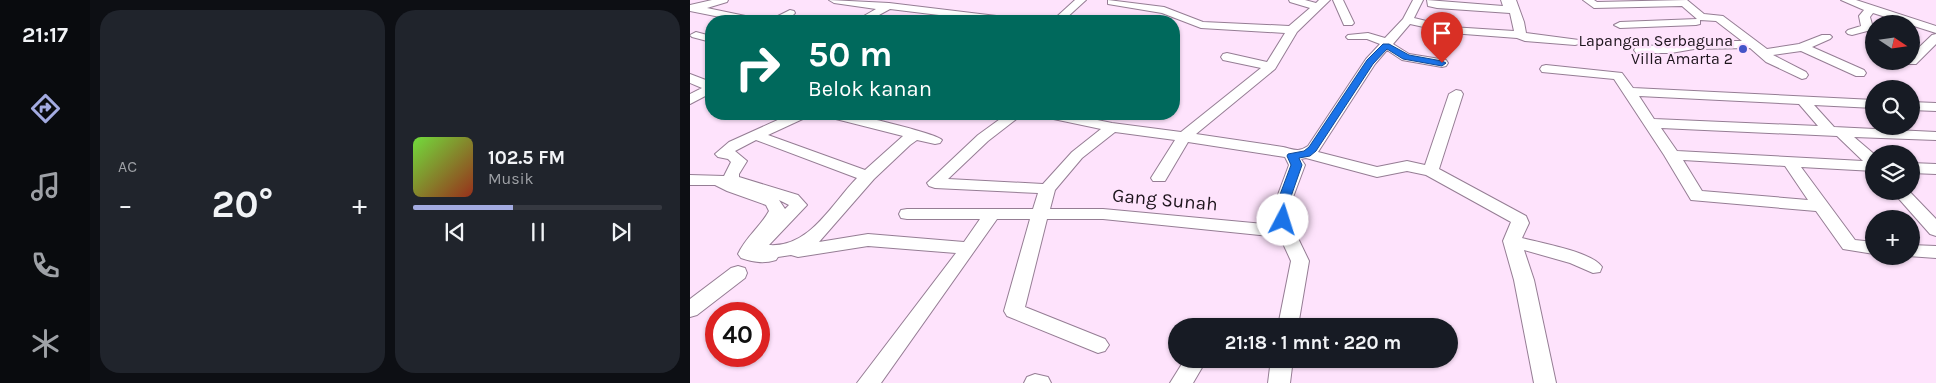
<!DOCTYPE html>
<html lang="id">
<head>
<meta charset="utf-8">
<style>
  :root { --surface:#171b24; --page:#20242c; --text:#f1f3f6; --muted:#9ea1a6; --line:#363941; --accent:#a3abe1 }
  body { margin:0; font-family:Karla,sans-serif; background:var(--page); color:var(--text); height:100vh; display:flex; flex-direction:column; font-size:19px; white-space:nowrap }
  * { box-sizing:border-box; margin:0 }
  p { font-size:16px; color:var(--muted) }
  .icon { flex:none; width:28px; height:28px; fill:none; stroke:currentColor; stroke-width:2; stroke-linecap:round; stroke-linejoin:round }
  .map { position:relative; flex:1; overflow:hidden }
  .details { display:flex; flex-direction:column; gap:10px; padding:10px; background:#0d0f14; width:600px }
  .details>* { flex:none }
  .top-card { position:absolute; left:15px; top:15px; width:475px; height:105px; border-radius:20px; box-shadow:0 1px 4px #0004; background:#00695c; color:#fff; overflow:hidden }
  .needle { width:32px; rotate:103deg }
  .tools { position:absolute; left:1175px; top:15px; display:grid; gap:10px }
  .tools a { display:grid; place-items:center; width:55px; height:55px; border-radius:50%; background:var(--surface); box-shadow:0 1px 4px #0004; font-size:25px }
  .speed { position:absolute; left:15px; top:302px; display:flex; gap:10px; font-size:25px; font-weight:700; text-align:center }
  .speed>* { display:grid; place-content:center; width:65px; height:65px; border-radius:50%; background:var(--surface); box-shadow:0 1px 4px #0004; line-height:1 }
  .speed .limit { border:8px solid #d22; background:#fff; color:#111 }
  .pin { position:absolute; display:grid; place-items:center; width:42px; height:42px; color:#fff; margin:-51px -21px; border-radius:50% 50% 50% 0; rotate:-45deg; box-shadow:0 0 5px #0007 }
  .pin .icon { rotate:45deg }
  .me { position:absolute; width:55px; margin:-28px; rotate:5deg; stroke-linejoin:round; filter:drop-shadow(0 0 4px #0008) }
  .turn { display:flex; align-items:center; gap:18px; height:105px; padding:0 20px; font-size:22px }
  .turn .icon { width:65px; height:65px; stroke-width:2.5 }
  .turn b { display:block; font-size:35px; line-height:42px }
  .big { font-size:38px; font-weight:700; line-height:1.1 }
  .details .card { flex:1; display:flex; flex-direction:column; justify-content:center; gap:8px; min-width:0; padding:0 18px; border-radius:20px; background:var(--page) }
  .song { display:flex; align-items:center; gap:15px }
  .cover { width:60px; height:60px; border-radius:8px; background:linear-gradient(135deg,hsl(100 70% 55%),hsl(10 70% 35%)) }
  .played { height:5px; border-radius:2px; background:linear-gradient(90deg,var(--accent) 40%,var(--line) 40%) }
  .keys { display:flex; justify-content:space-around; direction:ltr }
  .heat { display:flex; justify-content:space-between; align-items:center; font-size:28px; direction:ltr }
  .details .tiles { flex:1; display:grid; gap:10px; grid-template-columns:repeat(2,1fr) }
  .trip { position:absolute; left:478px; top:318px; width:290px; height:50px; border-radius:25px; background:var(--surface); box-shadow:0 1px 4px #0004; font-weight:700; line-height:50px; text-align:center }
  main { display:flex; flex:1; min-height:0 }
  .tabs { display:flex; flex-direction:column; width:90px; justify-content:space-around; align-items:center; background:#090b0e; color:var(--muted) }
  .tabs .icon { width:35px; height:35px }
  .tabs .active { color:var(--accent) }
  .tabs b { font-size:22px; color:var(--text) }
  .map>svg:first-child { display:block }
</style>
</head>
<body>
<main>
<nav class="tabs">
<b>21:17</b>
<svg class="icon active" aria-label="directions" viewBox="0 0 24 24"><path d="M12 3l9 9-9 9-9-9zM9 14v-3h6M13 9l2 2-2 2"/></svg>
<svg class="icon" aria-label="music" viewBox="0 0 24 24"><path d="M9 18V5l10-2v13"/><circle cx="6" cy="18" r="3"/><circle cx="16" cy="16" r="3"/></svg>
<svg class="icon" aria-label="phone" viewBox="0 0 24 24"><path d="M5 4h4l2 5-3 2q2 4 5 5l2-3 5 2v4C11 20 4 13 5 4z"/></svg>
<svg class="icon" aria-label="climate" viewBox="0 0 24 24"><path d="M12 3v18M4 7l16 10M4 17L20 7"/></svg>
</nav>
<section class="details">
<div class="tiles">
<div class="card"><p>AC</p>
<div class="heat"><a>−</a><b class="big">20°</b><a>+</a></div>
</div>
<div class="card">
<div class="song"><i class="cover"></i><div><b>102.5 FM</b><p>Musik</p></div></div>
<div class="played"></div>
<div class="keys"><svg class="icon" aria-label="previous" viewBox="0 0 24 24"><path d="M18 5L8 12l10 7zM5 5v14"/></svg><svg class="icon" aria-label="pause" viewBox="0 0 24 24"><path d="M8 5v14M16 5v14"/></svg><svg class="icon" aria-label="next" viewBox="0 0 24 24"><path d="M6 5l10 7-10 7zM19 5v14"/></svg></div>
</div>
</div>
</section>
<div class="map">
<svg width="1246" height="383" viewBox="0 0 1246 383">
  <rect width="100%" height="100%" fill="#fee3fc"/>
  <g fill="none" stroke-linecap="round" stroke-linejoin="round">
    <defs>
      <path id="minor" d="M22,0H38L37,2L17,8L65,18L70,21H50L0,11V5Z
        M139,0L199,3L323,18L328,21H298L200,9L178,21H165L186,9L144,3Z
        M385,0H396L373,21H362Z
        M418,0L474,7L513,22L599,26L620,8L600,2L599,0H615L626,3L629,0H640L607,32L585,69L506,134L593,147C603,149 608,153 618,146L676,59L690,44L677,39H658L656,37L658,35L678,33L695,38L713,19L723,0H733L724,18L761,27L824,31L820,13L747,8L738,6L737,0L813,6L811,0H826L834,22L836,33L889,40L891,42L889,44L885,45L835,41L827,38L761,33L720,24L703,44L719,54L756,60L758,63L756,66L752,67L712,60L697,50L685,64L628,152L687,167L717,161L735,165L759,94L766,90L771,91L773,94L749,169L836,216L839,223L832,238C850,243 903,252 912,267L910,272L903,273L880,263L834,250L844,280L866,383H844L824,280L813,241L821,222L736,175L717,171L687,177L616,158L611,159L615,165L599,208L605,232L619,261L608,326H588L601,261L590,237L413,219H357L335,307L415,339L419,345L415,351L408,353L317,316L314,311L340,219H307L191,383H167L266,253L178,246L108,257L101,255L88,257L86,260C73,264 63,262 51,258L48,254C56,237 70,227 79,211L76,205L37,191L25,185H0V175L34,176L41,162L38,159L28,157L25,154L39,142L101,114H119L117,117L78,135L175,170L213,136L138,117L136,114C143,114 152,113 159,114C172,116 248,134 252,140L250,143L245,144L227,140L220,145L184,179L129,242L178,234L274,242L290,219H217L211,218L209,214L211,210L217,209H343L348,193L245,188L239,186L237,183L288,135L317,114H333L298,141L258,179L353,184L382,152L411,129L354,117L352,114H378L422,123L491,132L571,68L533,60L531,57L533,54L537,53L577,62L595,33L511,28L472,13L418,4ZM425,132L485,140L461,178L463,181H475L498,142L595,157L599,165L583,208L586,225L413,209H360L365,190L392,158ZM66,140L167,178C142,203 120,248 79,245L117,205L108,195L49,177V174L57,161L45,151ZM89,200L99,205L95,209Z
        M643,0H653L664,23L662,25H654Z
        M893,0H904L907,2L997,0L1014,14L1033,16L1077,49L1109,44L1132,35H1140L1142,37L1140,39L1122,47L1174,70L1176,73L1174,76H1166L1111,51L1083,55L1116,72L1118,75L1116,78L1112,79L1076,62L1060,48L1004,49L981,53H946L944,50L946,47L950,46L981,45L1004,41H1052L1026,21L1010,20V24L1006,25L930,28L924,25L930,22L1007,19L992,6L904,8Z
        M1151,0H1166L1246,26V33L1183,13L1180,17L1183,28L1181,30L1162,35L1158,34L1156,32L1158,30L1171,26L1169,16L1174,10Z
        M100,10L104,11L105,13C98,21 88,22 78,21Z
        M6,32L21,36V42L2,37L0,35Z
        M1246,34V44L1226,64H1218L1216,61H1221V55L1242,35Z
        M856,65L932,73L943,88L1184,100V108L1124,105L1144,127L1246,132V140L1164,137L1184,154V171L1111,167L1165,240L1184,242V254L1153,249L1126,211L1001,200L974,155L924,79L852,72L850,69L852,66ZM949,96L1109,104L1128,126L964,119ZM971,128L1147,136L1173,161L987,151ZM993,160L1095,166L1118,200L1012,191Z
        M0,74L21,82V93L0,104V94L12,88L0,83Z
        M1221,102L1246,103V111L1221,110Z
        M1221,163L1246,164V174L1221,173Z
        M1202,191H1219L1246,219V236L1240,234Z
        M1221,245L1246,246V258L1218,256H1221Z
        M48,266L55,268L57,273L55,278L7,315L0,317V299L41,268Z
        M495,359H517L503,383H480Z
        M581,359H603L600,383H578Z
        M345,374L358,377L361,383H334L337,377Z"/>
    </defs>
    <use href="#minor" stroke="#957d94" stroke-width="2"/>
    <use href="#minor" fill="#fff" fill-rule="evenodd"/>
  </g>
  <path fill="#1a73e8" stroke="#114b97" d="M693,44H699L719,55L752,61L756,63L752,66L713,59L697,49L683,64L626,151L620,156L609,158L612,165L597,208L599,220L593,224L589,222L585,208L601,165L597,156L598,154L614,151L619,147L677,60Z"/>
  <circle fill="#4454c8" stroke="#fee3fc" stroke-width="2" cx="1053" cy="49" r="5"/>
  <g text-anchor="middle" stroke-width="5" stroke-linejoin="round" paint-order="stroke">
    <g font-size="16" fill="#1d141c" stroke="#fee3fc" text-anchor="end">
      <text x="1043" y="46">Lapangan Serbaguna<tspan x="1043" dy="18">Villa Amarta 2</tspan></text>
    </g>
    <g font-size="19" fill="#1d141c" stroke="#fee3fc">
      <text transform="translate(475 199) rotate(5)" y="7">Gang Sunah</text>
    </g>
  </g>
</svg>
<div class="tools">
<a><svg class="needle" viewBox="-14 -14 28 28"><path d="M0-13l5 13h-10z" fill="#e53935"/><path d="M0 13l5-13h-10z" fill="#9ea1a6"/></svg></a>
<a><svg class="icon" aria-label="search" viewBox="0 0 24 24"><circle cx="10" cy="10" r="6"/><path d="M15 15l6 6"/></svg></a>
<a><svg class="icon" aria-label="layers" viewBox="0 0 24 24"><path d="M12 4l9 5-9 5-9-5zM3 14l9 5 9-5"/></svg></a>
<a>+</a>
</div>
<div class="speed"><div class="limit">40</div></div>
<div class="pin" style="left:752px;top:63px;background:#d93025"><svg class="icon" aria-label="arrive" viewBox="0 0 24 24"><path d="M6 21V4h12l-3 4 3 4H6"/></svg></div>
<svg class="me" style="left:593px;top:220px" viewBox="-20 -20 40 40"><circle r="19" fill="#fff"/><path d="M0-13L10 11 0 6-10 11z" fill="#1a73e8"/></svg>
<div class="trip">21:18 · 1 mnt · 220 m</div>
<div class="top-card">
<div class="turn"><svg class="icon" aria-label="right" viewBox="0 0 24 24"><path d="M7 20v-9h11M14 6l5 5-5 5"/></svg><div><b>50 m</b>Belok kanan</div></div>
</div>
</div>
</main>
</body>
</html>
